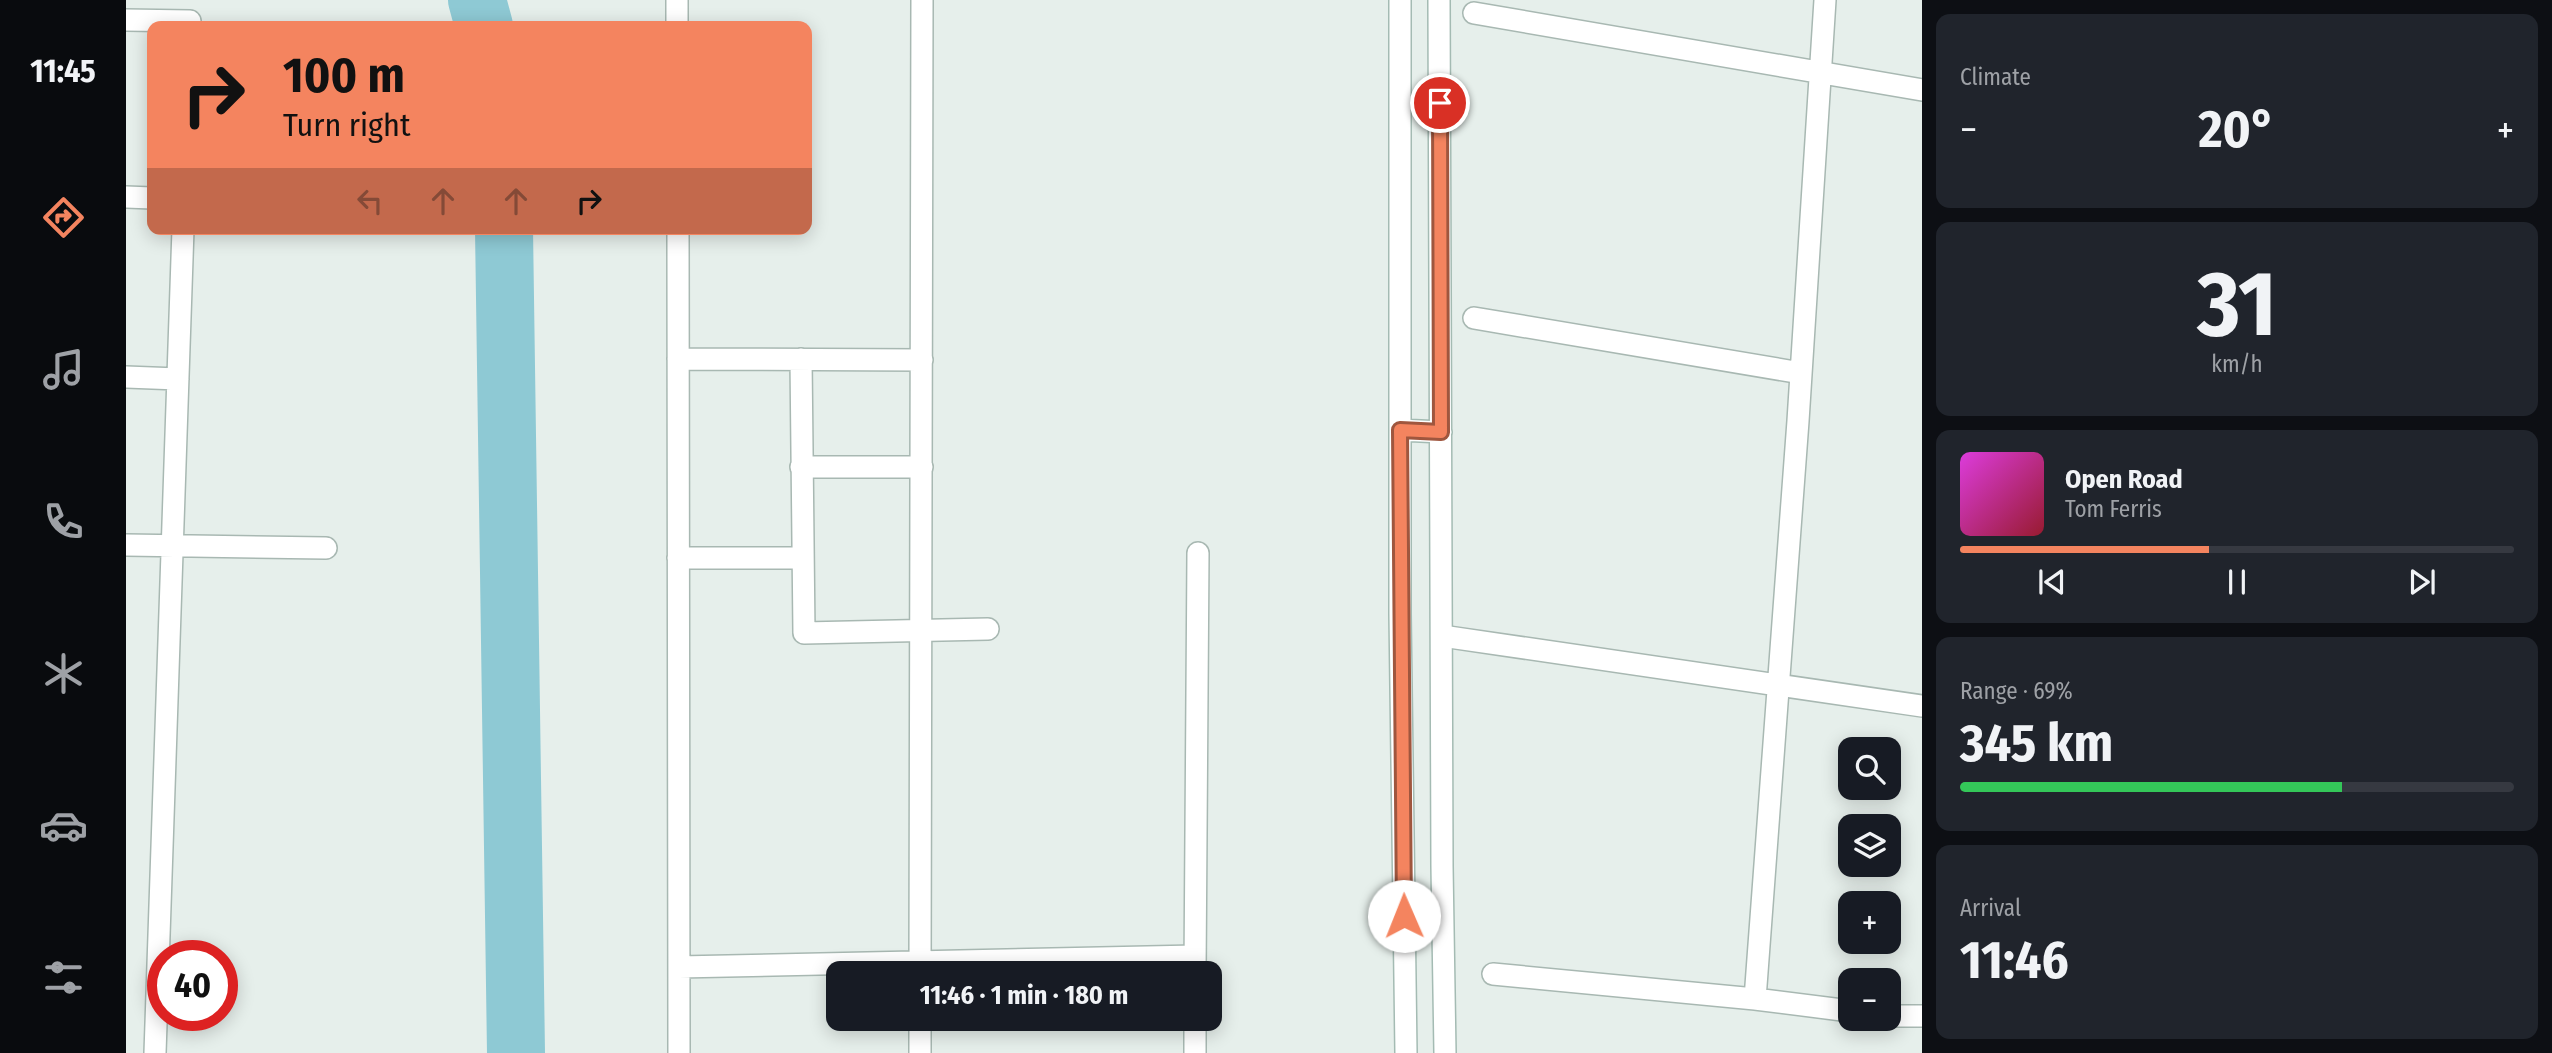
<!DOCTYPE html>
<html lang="en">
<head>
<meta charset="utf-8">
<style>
  :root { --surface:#171b24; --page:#20242c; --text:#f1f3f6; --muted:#9ea1a6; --line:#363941; --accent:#f4845f }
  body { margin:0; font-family:"Fira Sans Condensed",sans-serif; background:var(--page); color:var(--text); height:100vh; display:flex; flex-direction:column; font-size:26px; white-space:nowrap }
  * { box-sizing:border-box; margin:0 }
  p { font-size:23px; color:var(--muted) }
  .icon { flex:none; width:38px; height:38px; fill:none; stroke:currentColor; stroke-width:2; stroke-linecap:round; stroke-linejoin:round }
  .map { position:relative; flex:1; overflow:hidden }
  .details { display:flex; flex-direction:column; gap:14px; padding:14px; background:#0d0f14; width:630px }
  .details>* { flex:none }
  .hud { position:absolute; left:21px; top:21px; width:665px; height:214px; border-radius:14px; box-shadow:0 4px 18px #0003; background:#f4845f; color:#111; overflow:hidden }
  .fabs { position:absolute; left:1712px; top:737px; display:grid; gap:14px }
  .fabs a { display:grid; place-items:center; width:63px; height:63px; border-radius:14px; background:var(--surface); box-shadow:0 4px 18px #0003; font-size:35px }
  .speed { position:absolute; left:21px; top:940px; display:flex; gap:14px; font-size:35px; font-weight:700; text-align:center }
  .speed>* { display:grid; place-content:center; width:91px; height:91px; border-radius:50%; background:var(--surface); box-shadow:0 4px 18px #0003; line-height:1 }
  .speed .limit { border:10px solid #d22; background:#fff; color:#111 }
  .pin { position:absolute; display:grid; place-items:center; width:60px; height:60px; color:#fff; margin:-30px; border:4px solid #fff; border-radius:50%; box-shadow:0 2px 7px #0007 }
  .me { position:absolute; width:77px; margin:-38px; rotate:359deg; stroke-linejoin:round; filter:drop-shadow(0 0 5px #0008) }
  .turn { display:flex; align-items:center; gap:24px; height:147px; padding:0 21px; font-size:32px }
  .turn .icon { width:91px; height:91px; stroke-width:2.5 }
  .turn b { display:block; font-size:49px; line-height:60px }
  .lanes { display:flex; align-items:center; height:66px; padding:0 21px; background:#0003; justify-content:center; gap:35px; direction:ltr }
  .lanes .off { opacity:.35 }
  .big { font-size:52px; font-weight:700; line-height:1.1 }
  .details .card { flex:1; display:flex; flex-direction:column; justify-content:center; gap:10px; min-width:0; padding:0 24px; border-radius:14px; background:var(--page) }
  .details .dial { align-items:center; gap:0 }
  .dial b { font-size:91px; line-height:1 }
  .song { display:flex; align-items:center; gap:21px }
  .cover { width:84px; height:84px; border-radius:10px; background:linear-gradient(135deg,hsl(300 70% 55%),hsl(350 70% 35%)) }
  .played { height:7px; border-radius:4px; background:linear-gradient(90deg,var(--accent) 45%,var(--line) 45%) }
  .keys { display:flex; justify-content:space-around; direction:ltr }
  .heat { display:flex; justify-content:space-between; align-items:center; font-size:38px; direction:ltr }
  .charge { height:10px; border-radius:5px; background:linear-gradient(90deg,#34c759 69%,var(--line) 0) }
  .trip { position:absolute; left:700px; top:961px; width:396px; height:70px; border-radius:14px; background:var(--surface); box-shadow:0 4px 18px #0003; font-weight:700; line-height:70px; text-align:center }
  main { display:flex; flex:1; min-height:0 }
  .dock { display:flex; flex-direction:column; width:126px; justify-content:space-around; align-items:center; background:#090b0e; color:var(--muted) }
  .dock .icon { width:49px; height:49px }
  .dock .active { color:var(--accent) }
  .dock b { font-size:32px; color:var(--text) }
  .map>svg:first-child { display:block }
</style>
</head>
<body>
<main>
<nav class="dock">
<b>11:45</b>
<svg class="icon active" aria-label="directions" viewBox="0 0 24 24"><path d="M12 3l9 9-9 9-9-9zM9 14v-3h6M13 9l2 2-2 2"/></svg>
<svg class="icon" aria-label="music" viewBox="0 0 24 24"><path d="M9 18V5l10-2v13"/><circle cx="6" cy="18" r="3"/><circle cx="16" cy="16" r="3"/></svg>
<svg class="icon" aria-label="phone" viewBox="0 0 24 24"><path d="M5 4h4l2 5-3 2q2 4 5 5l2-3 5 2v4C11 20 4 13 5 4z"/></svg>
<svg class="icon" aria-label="climate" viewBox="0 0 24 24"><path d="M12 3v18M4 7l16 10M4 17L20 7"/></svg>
<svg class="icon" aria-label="car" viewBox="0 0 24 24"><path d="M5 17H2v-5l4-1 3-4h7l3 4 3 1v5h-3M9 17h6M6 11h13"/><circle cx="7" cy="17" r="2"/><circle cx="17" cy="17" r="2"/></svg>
<svg class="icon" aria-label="filters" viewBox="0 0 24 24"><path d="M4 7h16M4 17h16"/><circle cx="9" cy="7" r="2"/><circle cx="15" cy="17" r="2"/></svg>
</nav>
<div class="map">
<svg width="1796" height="1053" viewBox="0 0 1796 1053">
  <rect width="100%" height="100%" fill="#e6efeb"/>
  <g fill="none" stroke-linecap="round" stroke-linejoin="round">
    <path stroke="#8ec9d4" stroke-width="58" d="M351,0L358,26
      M378,229L390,1053"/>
    <defs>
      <path id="street" d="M551,0V26
        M1348,13L1796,90
        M0,20L64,21
        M0,197L26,198
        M552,229L553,1053
        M1348,318L1675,373
        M552,359L796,360
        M675,359L678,633L862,629
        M0,377L52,379
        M675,467H796
        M0,545L200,548
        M552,558H677
        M1316,636L1796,706
        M553,967L1069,956
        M794,973L796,0
        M1069,973L1072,553
        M1367,974L1629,999L1724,1011
        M1629,999L1672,421L1699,0
        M1762,1016H1796
        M29,1053L57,229
        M794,1053V1018
        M1069,1053V1018"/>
      <path id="secondary" d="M1274,0V614L1280,1053
        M1313,0L1316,866L1319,1053
        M1274,430L1315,432"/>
    </defs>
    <use href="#street" stroke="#a8b8b2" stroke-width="24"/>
    <use href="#secondary" stroke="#a4bbb3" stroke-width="24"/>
    <use href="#street" stroke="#fff" stroke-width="21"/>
    <use href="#secondary" stroke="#fff" stroke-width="21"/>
  </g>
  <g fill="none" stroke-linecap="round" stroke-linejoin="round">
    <defs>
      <path id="route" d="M1278,916L1274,430L1315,432L1314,103"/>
    </defs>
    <use href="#route" stroke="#9f563e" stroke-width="18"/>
    <use href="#route" stroke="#f4845f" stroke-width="12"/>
  </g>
</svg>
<div class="fabs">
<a><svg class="icon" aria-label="search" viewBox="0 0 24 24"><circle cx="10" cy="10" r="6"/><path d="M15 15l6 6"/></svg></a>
<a><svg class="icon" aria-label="layers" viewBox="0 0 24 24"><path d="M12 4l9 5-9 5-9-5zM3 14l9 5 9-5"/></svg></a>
<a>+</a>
<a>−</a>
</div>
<div class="speed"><div class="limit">40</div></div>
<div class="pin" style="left:1314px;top:103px;background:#d93025"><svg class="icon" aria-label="arrive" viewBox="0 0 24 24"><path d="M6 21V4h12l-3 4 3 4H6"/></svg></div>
<svg class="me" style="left:1278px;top:916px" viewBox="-20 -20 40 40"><circle r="19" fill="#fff"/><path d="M0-13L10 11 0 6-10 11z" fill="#f4845f"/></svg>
<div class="trip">11:46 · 1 min · 180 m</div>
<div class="hud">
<div class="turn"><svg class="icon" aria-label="right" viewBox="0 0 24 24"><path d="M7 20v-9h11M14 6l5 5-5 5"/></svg><div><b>100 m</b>Turn right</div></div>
<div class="lanes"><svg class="icon off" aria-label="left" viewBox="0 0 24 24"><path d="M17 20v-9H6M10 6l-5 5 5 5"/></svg><svg class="icon off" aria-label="ahead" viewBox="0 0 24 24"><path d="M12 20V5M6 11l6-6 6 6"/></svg><svg class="icon off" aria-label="ahead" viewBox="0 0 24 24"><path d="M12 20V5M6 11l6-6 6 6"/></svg><svg class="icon" aria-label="right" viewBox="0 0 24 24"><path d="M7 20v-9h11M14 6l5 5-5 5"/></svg></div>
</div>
</div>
<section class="details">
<div class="card"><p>Climate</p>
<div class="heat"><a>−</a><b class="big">20°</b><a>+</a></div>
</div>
<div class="card dial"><b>31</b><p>km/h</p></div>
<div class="card">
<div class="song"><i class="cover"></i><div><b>Open Road</b><p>Tom Ferris</p></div></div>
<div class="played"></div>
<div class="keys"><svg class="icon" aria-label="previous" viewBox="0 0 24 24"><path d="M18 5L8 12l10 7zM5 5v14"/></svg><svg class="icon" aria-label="pause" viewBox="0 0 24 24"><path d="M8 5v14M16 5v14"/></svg><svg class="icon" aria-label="next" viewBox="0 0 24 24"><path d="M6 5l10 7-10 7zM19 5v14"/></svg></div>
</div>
<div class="card"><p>Range · 69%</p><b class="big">345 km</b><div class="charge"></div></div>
<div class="card"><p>Arrival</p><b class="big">11:46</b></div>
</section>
</main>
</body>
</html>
